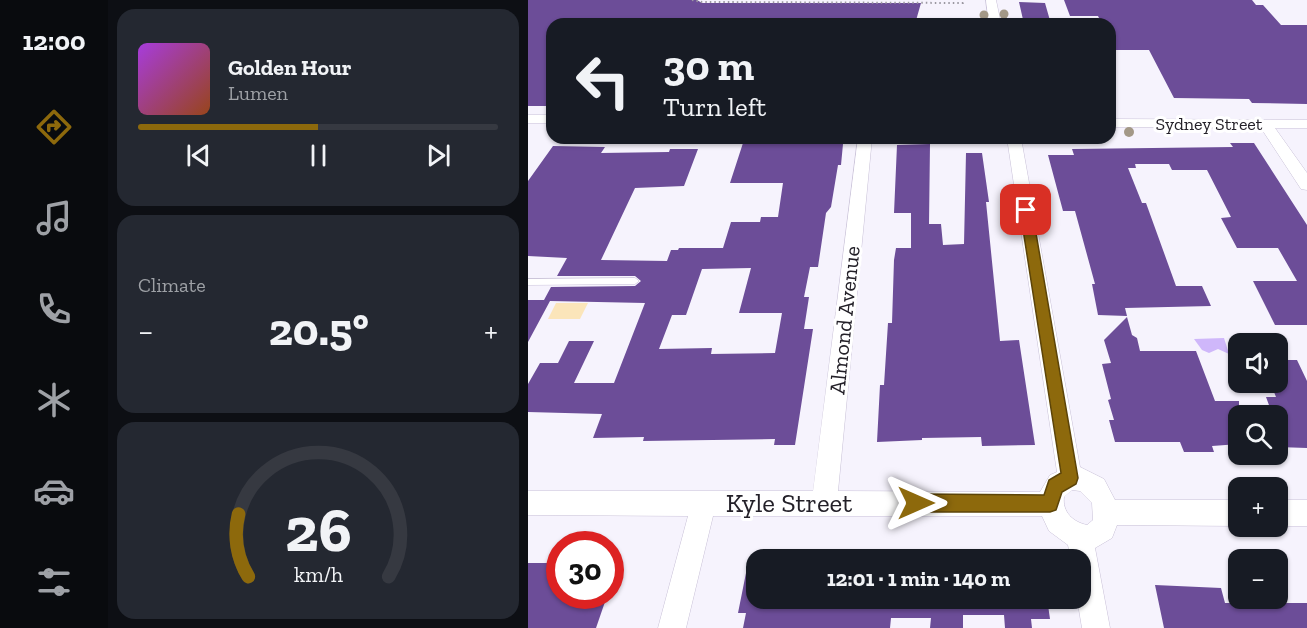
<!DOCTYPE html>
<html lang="en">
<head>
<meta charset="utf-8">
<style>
  :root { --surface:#171b24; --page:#242831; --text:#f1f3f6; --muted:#9ea1a6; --line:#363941; --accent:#8d690c }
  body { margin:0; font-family:"Zilla Slab",serif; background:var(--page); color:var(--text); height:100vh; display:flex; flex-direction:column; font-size:22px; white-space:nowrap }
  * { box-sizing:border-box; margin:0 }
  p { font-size:20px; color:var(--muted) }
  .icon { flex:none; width:33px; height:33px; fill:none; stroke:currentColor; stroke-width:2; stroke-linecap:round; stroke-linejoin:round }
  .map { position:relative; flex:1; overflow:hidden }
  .drawer { display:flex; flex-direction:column; gap:9px; padding:9px; background:#0d0f14; width:420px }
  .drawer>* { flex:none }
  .banner { position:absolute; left:18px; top:18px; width:570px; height:126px; border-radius:18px; box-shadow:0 2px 4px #0004; background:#171b24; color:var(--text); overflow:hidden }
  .controls { position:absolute; left:700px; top:333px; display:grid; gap:12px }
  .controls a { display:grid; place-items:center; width:60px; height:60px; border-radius:12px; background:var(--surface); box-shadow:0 2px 4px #0004; font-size:30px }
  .speed { position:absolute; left:18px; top:531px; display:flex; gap:12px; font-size:30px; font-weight:700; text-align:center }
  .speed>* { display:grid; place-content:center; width:78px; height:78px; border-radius:50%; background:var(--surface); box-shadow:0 2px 4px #0004; line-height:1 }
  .speed .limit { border:9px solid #d22; background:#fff; color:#111 }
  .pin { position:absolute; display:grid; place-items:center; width:51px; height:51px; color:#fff; margin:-26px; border-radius:12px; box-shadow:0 3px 9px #0006 }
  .me { position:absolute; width:66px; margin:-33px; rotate:90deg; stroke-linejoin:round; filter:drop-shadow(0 0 4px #0008) }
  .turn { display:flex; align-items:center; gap:21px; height:126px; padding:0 18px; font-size:27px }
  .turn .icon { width:78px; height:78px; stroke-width:2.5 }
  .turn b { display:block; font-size:42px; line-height:51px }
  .big { font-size:45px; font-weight:700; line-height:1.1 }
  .drawer .widget { flex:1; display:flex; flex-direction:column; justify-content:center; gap:9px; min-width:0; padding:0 21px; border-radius:18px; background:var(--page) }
  .drawer .dial { align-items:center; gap:0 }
  .dial svg { height:156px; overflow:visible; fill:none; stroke:var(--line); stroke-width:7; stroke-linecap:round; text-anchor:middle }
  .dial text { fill:var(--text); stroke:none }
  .song { display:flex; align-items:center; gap:18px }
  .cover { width:72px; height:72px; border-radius:9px; background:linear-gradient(135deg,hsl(280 70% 55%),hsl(20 70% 35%)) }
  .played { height:6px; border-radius:3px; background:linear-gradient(90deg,var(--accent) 50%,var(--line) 50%) }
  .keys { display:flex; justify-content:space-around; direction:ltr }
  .heat { display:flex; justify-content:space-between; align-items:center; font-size:33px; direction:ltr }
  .trip { position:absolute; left:218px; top:549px; width:345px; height:60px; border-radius:18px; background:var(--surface); box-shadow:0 2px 4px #0004; font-weight:700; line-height:60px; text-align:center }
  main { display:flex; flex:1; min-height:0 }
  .dock { display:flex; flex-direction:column; width:108px; justify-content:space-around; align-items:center; background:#090b0e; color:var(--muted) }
  .dock .icon { width:42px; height:42px }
  .dock .on { color:var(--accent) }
  .dock b { font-size:27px; color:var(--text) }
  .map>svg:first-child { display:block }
</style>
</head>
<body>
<main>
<nav class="dock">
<b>12:00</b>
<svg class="icon on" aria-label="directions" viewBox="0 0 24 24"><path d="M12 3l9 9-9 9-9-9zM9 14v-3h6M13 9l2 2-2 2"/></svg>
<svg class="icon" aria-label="music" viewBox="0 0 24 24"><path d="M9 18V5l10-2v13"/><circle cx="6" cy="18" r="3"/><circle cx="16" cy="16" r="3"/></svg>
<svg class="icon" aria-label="phone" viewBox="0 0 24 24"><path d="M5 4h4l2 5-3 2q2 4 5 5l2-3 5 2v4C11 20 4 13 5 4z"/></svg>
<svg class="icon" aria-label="climate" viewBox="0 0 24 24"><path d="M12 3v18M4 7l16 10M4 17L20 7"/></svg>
<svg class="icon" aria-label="car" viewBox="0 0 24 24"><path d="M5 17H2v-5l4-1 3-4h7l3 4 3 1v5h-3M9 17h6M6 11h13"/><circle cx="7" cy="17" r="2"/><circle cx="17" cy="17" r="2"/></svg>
<svg class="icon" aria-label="filters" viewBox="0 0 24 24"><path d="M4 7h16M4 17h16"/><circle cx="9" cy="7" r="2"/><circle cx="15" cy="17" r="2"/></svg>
</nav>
<section class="drawer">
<div class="widget">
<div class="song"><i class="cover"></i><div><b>Golden Hour</b><p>Lumen</p></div></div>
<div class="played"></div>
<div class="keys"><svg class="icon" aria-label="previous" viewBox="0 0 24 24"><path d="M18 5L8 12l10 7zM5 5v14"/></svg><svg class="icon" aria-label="pause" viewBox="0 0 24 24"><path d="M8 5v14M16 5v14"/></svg><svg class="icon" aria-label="next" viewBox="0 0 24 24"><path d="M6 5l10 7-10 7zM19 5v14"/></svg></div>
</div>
<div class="widget"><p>Climate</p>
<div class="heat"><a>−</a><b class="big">20.5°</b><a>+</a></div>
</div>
<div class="widget dial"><svg viewBox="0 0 100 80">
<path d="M14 69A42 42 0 1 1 86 69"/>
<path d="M14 69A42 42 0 0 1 9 37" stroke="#8d690c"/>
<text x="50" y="56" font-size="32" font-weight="700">26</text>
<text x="50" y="72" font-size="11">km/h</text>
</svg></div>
</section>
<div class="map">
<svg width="779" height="628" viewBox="0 0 779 628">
  <rect width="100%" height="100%" fill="#f6f3fd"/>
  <path fill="#fbe5ba" d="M28,303H60L52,319H20Z"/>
  <path fill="#cfb7fa" d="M696,338L701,354L690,349L681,353L674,350L666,339Z"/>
  <path fill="#6c4d98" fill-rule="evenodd" d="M0,0H169L174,3H393L387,24H24V106H0Z
    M536,0H724L728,5H735L753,25H779V104L724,103L721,99L646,98L621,50H582V24H574L570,16H542Z
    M491,2L517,3L523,24H496Z
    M215,143L315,144L313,165H310L303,207L298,213L290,267H282L276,297H281L276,329H285L267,445H246L247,439L115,441L116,437L65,438L74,414L0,412V384L12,363H30L41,341H66L46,383H86L117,303L22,301L0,342V300H16L23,287L107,286L113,281L107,276H29L39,258L0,256V181L25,146L77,147L73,153L141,152L142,149H170L156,186L107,188L73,260L139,261L143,250H150L151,248H195L203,222H232L233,217H250L255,183H202ZM223,268L211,313H254L247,353L183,354L184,348L131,349L144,315H158L174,269Z
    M702,143H726L779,225V325H747L725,281H769L750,248H709L693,218L703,217L679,170H644L641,164H607L608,168H600L614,203H618L648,286H674L683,306L597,308L599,316L570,315L564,284H567L547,211H535L520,155H546L544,149L705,147Z
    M402,144L401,224H413L415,245L436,244L438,153H454L461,202H458L472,341L491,340L507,445L454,446L453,437L394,438V440L349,442L352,385H356L360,323H364L366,260L368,248H383V213H366L369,145Z
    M599,317L604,335L609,338L612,351H668L687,401H711V444L684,446L686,452H656L652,442H587L581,420H586L580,400L583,399L574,364L583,363L576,340Z
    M750,360H769L779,381V448L750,447V416H745L738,397H748L742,382H750Z
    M0,563H32V596H79L68,628H0Z
    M220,563L228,564V598H519L522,619H503L504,628H477L476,615H435V628H402L403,618H363L362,628H215L218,613H210Z
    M627,585L693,588L697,603H779V628H636Z"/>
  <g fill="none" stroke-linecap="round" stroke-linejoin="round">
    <defs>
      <path id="service" d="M107,278L111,281L107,284L0,285V279Z"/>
      <path id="minor" d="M458,0H468L473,24H461Z
        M0,115H24V123H0Z
        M582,119L779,120V128H747L779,173V190L773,189L733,128L582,127Z
        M330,138H344L310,491L512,492L522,475L529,472L479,138H493L552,467L576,479L587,500H711V526L589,525L584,538L567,548L582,628H554L549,598H552V560H543L540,545L521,531L514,516H185L158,628H130L160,516L0,515V491H285ZM544,490L552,491L564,503L565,520L559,525C545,522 534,512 536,497Z
        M750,500H779V526H750Z"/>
    </defs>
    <use href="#service" stroke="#c8c0d7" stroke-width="1"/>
    <use href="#minor" stroke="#c8c0d7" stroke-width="1"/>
    <path stroke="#9b98a1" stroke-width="2" stroke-dasharray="1.5 3" stroke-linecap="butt" d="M164,0L174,2L435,3L434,0"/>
    <use href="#service" fill="#fff" fill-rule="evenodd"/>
    <use href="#minor" fill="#fff" fill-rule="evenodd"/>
  </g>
  <g fill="#a39887">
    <circle cx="476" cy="14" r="4.5"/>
    <circle cx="456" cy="15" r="4.5"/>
    <circle cx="601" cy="132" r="5"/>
  </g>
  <path fill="#8d690c" stroke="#5c4408" stroke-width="1.5" d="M498,206L504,210L550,478L548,484L534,492L528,510L522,512H388L382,509L380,503L382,497L388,494L516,495L521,480L533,473L492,210Z"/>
  <g text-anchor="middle" stroke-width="6" stroke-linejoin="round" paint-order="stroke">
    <g font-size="18" fill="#232028" stroke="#fff">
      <text x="681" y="130">Sydney Street</text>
    </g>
    <g font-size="22" fill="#232028" stroke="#fff">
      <text transform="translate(316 320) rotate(-84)" y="8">Almond Avenue</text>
    </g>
    <g font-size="27" fill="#232028" stroke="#fff">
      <text x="261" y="512">Kyle Street</text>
    </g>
  </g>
</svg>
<div class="controls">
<a><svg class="icon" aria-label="sound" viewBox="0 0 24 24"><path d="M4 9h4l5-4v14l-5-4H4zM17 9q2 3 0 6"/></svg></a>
<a><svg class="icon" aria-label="search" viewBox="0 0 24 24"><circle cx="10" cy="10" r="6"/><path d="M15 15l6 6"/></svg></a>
<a>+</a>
<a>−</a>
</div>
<div class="speed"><div class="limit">30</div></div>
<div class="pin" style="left:498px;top:210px;background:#d93025"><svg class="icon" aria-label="arrive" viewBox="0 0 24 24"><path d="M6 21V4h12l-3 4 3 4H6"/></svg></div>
<svg class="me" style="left:388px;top:503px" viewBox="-20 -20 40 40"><path d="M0-17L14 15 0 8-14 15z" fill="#8d690c" stroke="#fff" stroke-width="4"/></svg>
<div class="trip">12:01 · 1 min · 140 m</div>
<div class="banner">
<div class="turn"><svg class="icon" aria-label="left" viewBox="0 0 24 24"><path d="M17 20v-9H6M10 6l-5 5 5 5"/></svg><div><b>30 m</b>Turn left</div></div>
</div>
</div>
</main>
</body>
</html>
